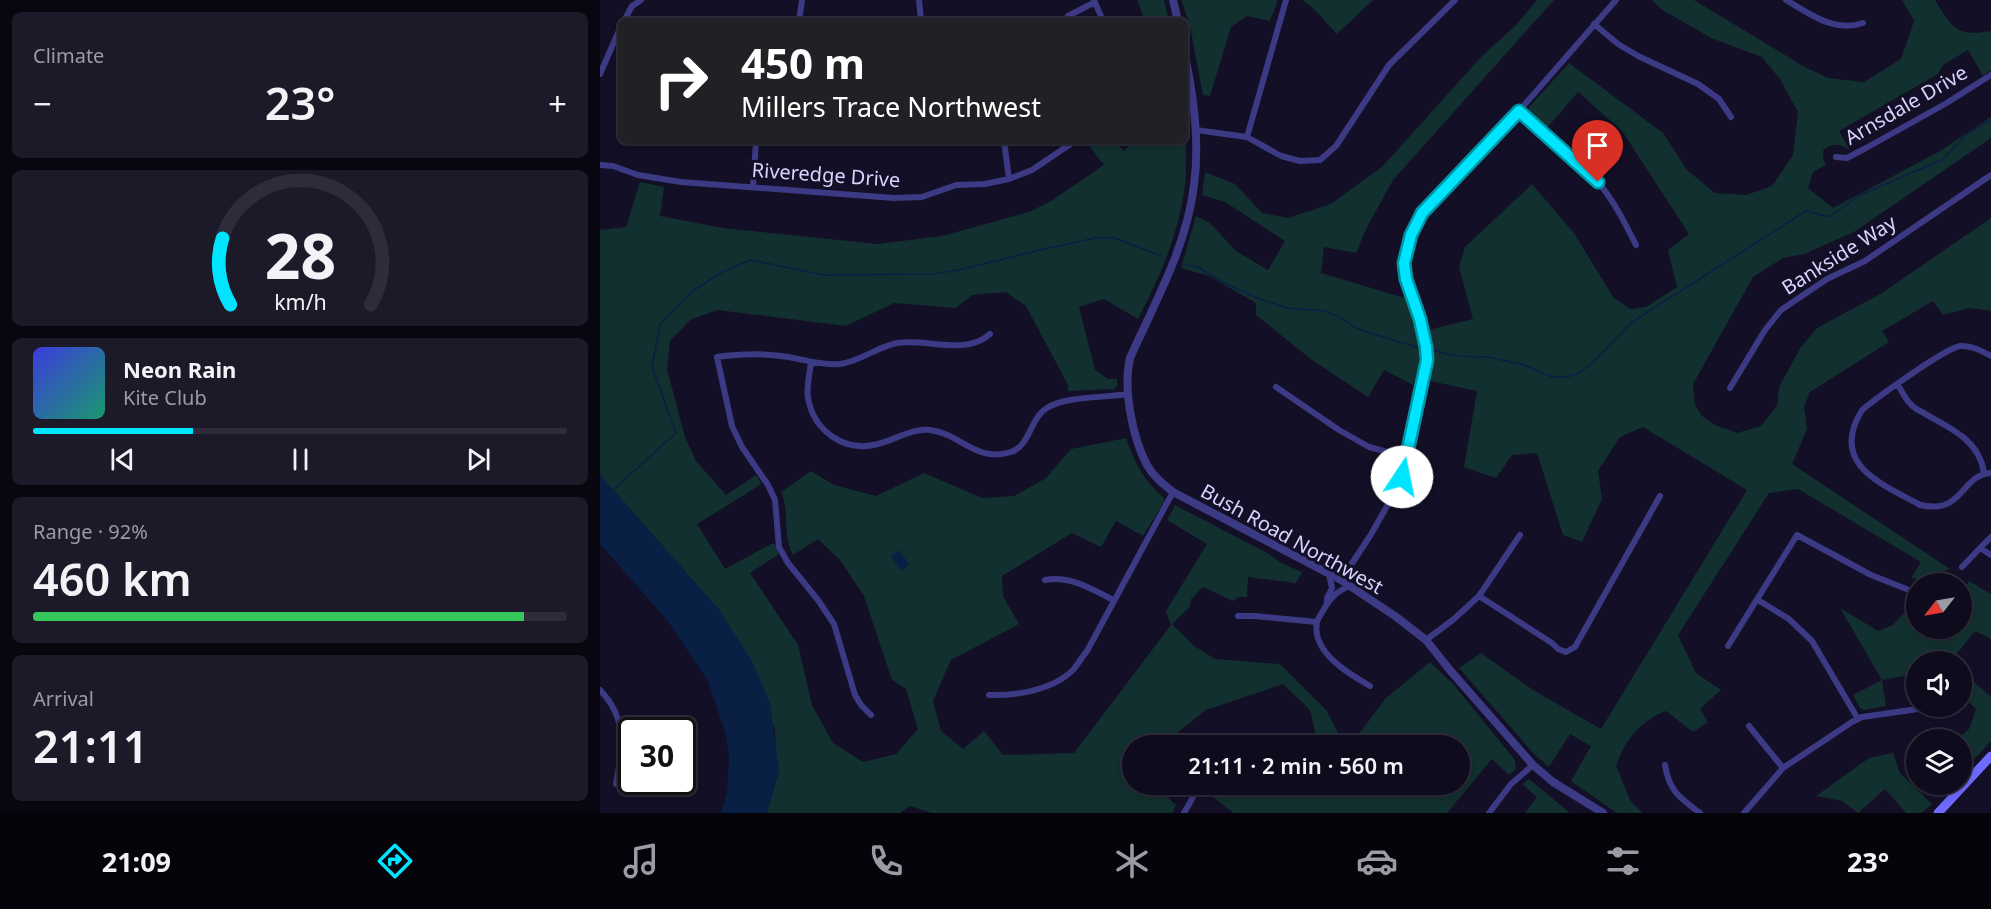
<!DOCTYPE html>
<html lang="en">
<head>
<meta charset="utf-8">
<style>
  :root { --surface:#0e0b1c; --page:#1c1929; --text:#f1f3f6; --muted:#9b9ba3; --line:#2e2b3b; --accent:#00e5ff }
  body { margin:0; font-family:"Noto Sans",sans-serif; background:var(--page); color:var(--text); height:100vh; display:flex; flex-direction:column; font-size:22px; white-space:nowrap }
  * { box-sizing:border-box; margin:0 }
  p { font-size:20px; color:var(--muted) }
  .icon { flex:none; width:33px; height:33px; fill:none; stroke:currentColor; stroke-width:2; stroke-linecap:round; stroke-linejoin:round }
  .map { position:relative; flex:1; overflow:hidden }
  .sheet { display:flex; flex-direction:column; gap:12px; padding:12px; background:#08060f; width:600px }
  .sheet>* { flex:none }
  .guide { position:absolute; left:18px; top:18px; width:570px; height:126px; border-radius:9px; box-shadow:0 3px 9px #0003,0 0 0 2px var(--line); background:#202124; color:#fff; overflow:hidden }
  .needle { width:39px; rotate:239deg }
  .controls { position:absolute; left:1306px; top:573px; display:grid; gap:12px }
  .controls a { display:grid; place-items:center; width:66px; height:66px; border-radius:50%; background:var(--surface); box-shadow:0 3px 9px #0003,0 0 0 2px var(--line); font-size:30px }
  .speed { position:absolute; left:18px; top:717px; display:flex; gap:12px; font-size:30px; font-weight:700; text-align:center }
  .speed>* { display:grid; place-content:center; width:78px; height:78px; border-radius:50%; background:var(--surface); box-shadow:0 3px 9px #0003,0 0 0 2px var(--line); line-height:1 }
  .speed .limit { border:3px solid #111; border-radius:9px; background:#fff; color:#111 }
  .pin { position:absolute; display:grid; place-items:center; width:51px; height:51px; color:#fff; margin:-62px -26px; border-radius:50% 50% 50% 0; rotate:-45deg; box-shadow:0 0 6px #0007 }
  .pin .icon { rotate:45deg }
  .me { position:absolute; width:66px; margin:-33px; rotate:11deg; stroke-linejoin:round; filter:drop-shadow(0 0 4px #0008) }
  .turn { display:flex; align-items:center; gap:21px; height:126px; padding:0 24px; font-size:27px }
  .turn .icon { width:78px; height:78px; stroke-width:2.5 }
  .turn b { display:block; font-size:42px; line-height:51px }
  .big { font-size:45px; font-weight:600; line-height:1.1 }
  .sheet .widget { flex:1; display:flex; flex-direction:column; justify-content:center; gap:9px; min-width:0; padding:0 21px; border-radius:9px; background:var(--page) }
  .sheet .dial { align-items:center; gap:0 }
  .dial svg { height:156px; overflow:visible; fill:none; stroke:var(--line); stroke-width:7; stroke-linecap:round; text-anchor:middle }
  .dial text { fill:var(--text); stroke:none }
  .song { display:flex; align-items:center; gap:18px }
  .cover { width:72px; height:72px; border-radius:9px; background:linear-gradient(135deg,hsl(240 70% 55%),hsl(160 70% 35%)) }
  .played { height:6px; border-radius:3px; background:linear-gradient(90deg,var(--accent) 30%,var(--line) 30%) }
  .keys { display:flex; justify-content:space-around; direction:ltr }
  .heat { display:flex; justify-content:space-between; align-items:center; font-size:33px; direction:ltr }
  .charge { height:9px; border-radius:4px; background:linear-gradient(90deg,#34c759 92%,var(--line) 0) }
  .trip { position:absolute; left:522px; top:735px; width:348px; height:60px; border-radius:30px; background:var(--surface); box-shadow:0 3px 9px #0003,0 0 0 2px var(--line); font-weight:600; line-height:60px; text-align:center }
  .tabs { display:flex; height:96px; justify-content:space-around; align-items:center; background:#06040b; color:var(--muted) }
  .tabs .icon { width:42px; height:42px }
  .tabs .selected { color:var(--accent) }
  .tabs b { font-size:27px; color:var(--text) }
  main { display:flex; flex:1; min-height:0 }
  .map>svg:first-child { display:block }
</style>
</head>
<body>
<main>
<section class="sheet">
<div class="widget"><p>Climate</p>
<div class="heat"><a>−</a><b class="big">23°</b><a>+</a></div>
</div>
<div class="widget dial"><svg viewBox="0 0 100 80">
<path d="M14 69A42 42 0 1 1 86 69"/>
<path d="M14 69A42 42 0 0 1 10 35" stroke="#00e5ff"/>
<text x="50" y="56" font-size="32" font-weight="700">28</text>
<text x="50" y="72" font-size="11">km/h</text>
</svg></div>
<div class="widget">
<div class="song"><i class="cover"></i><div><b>Neon Rain</b><p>Kite Club</p></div></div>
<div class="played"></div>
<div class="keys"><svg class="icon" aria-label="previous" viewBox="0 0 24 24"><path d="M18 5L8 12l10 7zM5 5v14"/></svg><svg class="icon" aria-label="pause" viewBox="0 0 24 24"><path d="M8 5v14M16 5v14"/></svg><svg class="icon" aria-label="next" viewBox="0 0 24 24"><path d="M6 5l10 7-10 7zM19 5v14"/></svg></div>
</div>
<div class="widget"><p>Range · 92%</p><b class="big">460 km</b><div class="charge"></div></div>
<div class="widget"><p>Arrival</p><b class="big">21:11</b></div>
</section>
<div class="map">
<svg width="1391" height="813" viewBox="0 0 1391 813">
  <rect width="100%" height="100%" fill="#130f26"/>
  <path fill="#12302f" d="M537,0H564L569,21H545Z
    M581,0H678L670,21L647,16L631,27L610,96L603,95L589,22Z
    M702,0H773L737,34L713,8Z
    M937,0H954L793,180L767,227L756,253L724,247L721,273L805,298C821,335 825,346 813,385L784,370L768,397L712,360L656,315V303L609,276L581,268L596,216L610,223L636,251L668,270L685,241L625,202L602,195L605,172L635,184L662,213L688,218L731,204L783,166L881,57L916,25Z
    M1052,0H1094L1203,66L1228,78L1264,82L1301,59L1314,21L1302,0H1335C1353,28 1355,37 1391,31V70L1383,76L1368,50L1343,65L1338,74L1239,131L1250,150C1239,144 1233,142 1223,151V158L1226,165L1213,172L1208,188L1233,208L1340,151L1391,117V138L1254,232L1204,254L1183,258L1153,277L1093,384L1095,405L1102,416L1115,425L1137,433L1161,426L1177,406L1179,387L1201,347L1217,328L1282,293L1391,218V311L1369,308L1343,315L1333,301L1282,331L1289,342L1210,392L1204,406L1207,429L1192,464L1350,569L1323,580L1311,578L1321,562L1198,489L1169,493L1078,635L1096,673L1121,690L1100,709L1108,722L1093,732L1066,711C1040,721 1025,740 1016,766L1031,802L1043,813H1017L971,781L991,746L970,734L949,767L934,754L859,668L881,653L933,690L1001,729L1147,490L1043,427L1020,437L998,471L1002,499L982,542L963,535L937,453L912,455L896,478L864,467L877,391L830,381L832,345L828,330L873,319L859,267L865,247L932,184L974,233L1013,297L1030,309L1046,307L1077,287L1068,250L1089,234L1022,131L978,92L946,129L929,112V107L969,63L1063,133L1087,170L1115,193L1146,195L1172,186L1193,155L1198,112L1180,79L1162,57L1111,38L1061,9Z
    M585,121L586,129C585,147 587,166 585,184C580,231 560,277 538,319L504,299L479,307L495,370L508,379H517V386L514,389L468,391V385L426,306L406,292L372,295L356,308L294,303L246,326L117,310L90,320L70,341L67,369L85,437L96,461L126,495L156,475L161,483L157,487L97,524L125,569L171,544H175L179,554L150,573L198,645L212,705L233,743L263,762L296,754L318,729L306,689L292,680L264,596L240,560L218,539L193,555C182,536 190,512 181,492L211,471L234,485L276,496L324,473L382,498L414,496L446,478L471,449L526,438C534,462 544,481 564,498V502L543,536L516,521L501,547L472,533L402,576L403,596L419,624L351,660L333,701L341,731L363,749L384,731L403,755L474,753L571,625L566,611L607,544L567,520L575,505L669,554L681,563L702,572L696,583L648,577L647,597H639L633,601L603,587L591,599L590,607L572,624L593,645L615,659L680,664L727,711L744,745L759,734L785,699L830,662L853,684L915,760L916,769L909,775L892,759L847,813H633L606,791L613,784H685L689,788L692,784H860V746L718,745L710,710L683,684L606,710L578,732L568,745L532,746V784L555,785L576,805L572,813H332L310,806L300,813H167L179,770L176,755L175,729L120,611L0,475V230L26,227L40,182L64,187L60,216L123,228L277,244L342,236L429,212L451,201L504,165L486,142L487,141H515L524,151L533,141H585Z
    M1369,581L1391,594V639L1375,631L1351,661L1317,662V674L1282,680L1286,706L1264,710L1260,708L1253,695L1282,680L1240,608L1278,631L1293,625L1310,607H1317V628H1362V592Z
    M1362,671L1391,697V741L1362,773V740L1357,739L1369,729L1376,709L1362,696Z
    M1293,753L1300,773L1332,804L1321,813H1306L1285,789L1258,813L1242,801L1216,796L1269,758Z
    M929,779L970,813H925L937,797L922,784Z"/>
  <path fill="#0a1f44" d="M0,475L120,611L152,661L170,703L179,770L167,813H121L127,793L129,759L126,735L108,681L67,620L0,544Z
    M299,550L309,564L301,571L291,556Z"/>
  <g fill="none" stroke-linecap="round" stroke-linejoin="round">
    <path stroke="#0a1f44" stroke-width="1.5" d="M582,264L598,267L622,282L657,298L687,308L725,311L741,318L753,326L763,331L820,348
      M832,350L855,356L888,357L924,365L952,377H967L979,373L992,363L1032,322L1206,211L1229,217L1260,195L1342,160L1368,133L1391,120
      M13,490L76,433L52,367L60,324L91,292L122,272L151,260L224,275L333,274L358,270L440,250L495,238H515L561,256"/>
    <path stroke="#3d3a85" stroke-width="6" d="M319,0L321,21
      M494,0L503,21
      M1186,0C1210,14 1234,33 1263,23
      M468,16L495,2
      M24,21L32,6L41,0
      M199,21L202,0
      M994,24L1018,44L1038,56L1098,84L1119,99L1131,117
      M0,74L21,26
      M919,111C945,134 975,155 998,182C1014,201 1025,223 1036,245
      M596,130L647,137L681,156L700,161L720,160L736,146L789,65L855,0
      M647,137L686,0
      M404,141L409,179
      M1236,157L1247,158L1266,148L1345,104L1391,75
      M0,165L13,166L38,175L81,182L294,198L322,197L356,185L385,184L409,179L432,170L475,141
      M153,187L156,141
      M1391,356C1382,351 1371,345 1360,346C1344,349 1278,397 1262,410C1229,464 1280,483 1320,505C1364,515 1360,475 1391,473
      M211,362C210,373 206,387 208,398C214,431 244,453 278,444C295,440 312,428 330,430C361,434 376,463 411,452C430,446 430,418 447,408C466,396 504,398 527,394
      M1298,385C1303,393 1307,403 1315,408C1319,411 1323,412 1327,415C1353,429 1380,442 1384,473
      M676,387L739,430L769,447L806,457
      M1130,388L1165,330L1181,310L1227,279L1265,261L1391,175
      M1380,548L1391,537
      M1362,567L1380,548L1391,555
      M445,580C469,575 492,589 513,600
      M741,580L770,536L802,480L822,387L827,360V347L806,279L804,263L811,235L822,213L919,111L1016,0
      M751,586C738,590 731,597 724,609C722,613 718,618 717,622C711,652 749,674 770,686
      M879,596L952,643L958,649L966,652L975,647L1060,496
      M1158,600L1189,619L1212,641L1258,719
      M727,604V598L732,588L729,574
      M638,616H655L717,622
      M826,640L854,619L879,596L920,535
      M1128,646L1197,535L1271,575L1314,592
      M0,690C28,719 23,748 16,784
      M389,695C416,696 453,690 473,670C478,664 482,657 487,651L573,492
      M271,715L261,705L255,695L234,624L218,600L188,563L179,547L175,500L168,485L142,447L132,426L117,357C139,354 159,353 181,356C200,358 221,366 240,364C261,361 277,347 297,343C327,338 366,356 390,334
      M1149,726L1183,768
      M660,746L667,740
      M1065,765C1069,791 1080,798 1100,813
      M584,813L596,792L604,784
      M889,813L911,784L933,765
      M1144,813L1183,768L1252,722L1262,717L1332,707"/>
    <path stroke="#3d3a85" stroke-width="8" d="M573,0L578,21
      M585,56C594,98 600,142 594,185C587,246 555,302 530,358C523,388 532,437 547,465C553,476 563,484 573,492L741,580L795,616L826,640L849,669L933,765L953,782L1003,813"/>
    <path stroke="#6f6bff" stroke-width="9" d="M1338,813L1391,756"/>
  </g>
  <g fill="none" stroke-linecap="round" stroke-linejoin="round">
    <defs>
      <path id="route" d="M802,477L827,360L826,347L820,319L806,279L804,263L811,235L822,213L919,111L998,182"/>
    </defs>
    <use href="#route" stroke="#0095a6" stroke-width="15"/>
    <use href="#route" stroke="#00e5ff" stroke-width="10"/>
  </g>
  <g text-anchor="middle" stroke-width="6" stroke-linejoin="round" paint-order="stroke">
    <g font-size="20" fill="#d9d4ff" stroke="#130f26">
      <text transform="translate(1306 105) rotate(-30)" y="7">Arnsdale Drive</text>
      <text transform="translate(226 175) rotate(4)" y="7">Riveredge Drive</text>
      <text transform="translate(1239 255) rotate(-32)" y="7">Bankside Way</text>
      <text transform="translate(692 539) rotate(29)" y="7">Bush Road Northwest</text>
    </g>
  </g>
</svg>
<div class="controls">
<a><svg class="needle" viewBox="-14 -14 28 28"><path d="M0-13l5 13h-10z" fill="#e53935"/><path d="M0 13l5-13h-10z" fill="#9b9ba3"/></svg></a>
<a><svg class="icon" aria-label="sound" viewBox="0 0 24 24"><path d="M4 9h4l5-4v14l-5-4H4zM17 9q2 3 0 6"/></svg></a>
<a><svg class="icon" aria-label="layers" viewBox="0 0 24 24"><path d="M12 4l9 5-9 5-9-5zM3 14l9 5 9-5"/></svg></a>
</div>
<div class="speed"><div class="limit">30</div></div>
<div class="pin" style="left:998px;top:182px;background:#d93025"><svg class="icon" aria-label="arrive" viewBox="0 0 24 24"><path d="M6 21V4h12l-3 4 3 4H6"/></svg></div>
<svg class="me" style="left:802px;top:477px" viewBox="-20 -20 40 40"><circle r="19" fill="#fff"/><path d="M0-13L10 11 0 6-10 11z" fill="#00e5ff"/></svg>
<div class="trip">21:11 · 2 min · 560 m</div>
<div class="guide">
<div class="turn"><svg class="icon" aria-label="right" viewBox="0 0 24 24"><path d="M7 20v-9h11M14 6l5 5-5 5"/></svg><div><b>450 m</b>Millers Trace Northwest</div></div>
</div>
</div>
</main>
<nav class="tabs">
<b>21:09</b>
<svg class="icon selected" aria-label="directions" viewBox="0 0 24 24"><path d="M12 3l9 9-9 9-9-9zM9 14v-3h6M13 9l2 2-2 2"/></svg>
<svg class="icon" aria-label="music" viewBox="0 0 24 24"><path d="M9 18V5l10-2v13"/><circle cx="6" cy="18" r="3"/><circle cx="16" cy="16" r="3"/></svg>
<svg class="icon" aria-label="phone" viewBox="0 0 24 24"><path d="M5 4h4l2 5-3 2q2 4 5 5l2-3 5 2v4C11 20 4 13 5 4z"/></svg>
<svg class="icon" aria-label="climate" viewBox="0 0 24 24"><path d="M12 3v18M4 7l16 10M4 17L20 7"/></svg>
<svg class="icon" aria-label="car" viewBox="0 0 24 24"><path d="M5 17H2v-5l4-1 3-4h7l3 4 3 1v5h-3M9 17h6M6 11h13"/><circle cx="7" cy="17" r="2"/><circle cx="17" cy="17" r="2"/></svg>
<svg class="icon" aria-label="filters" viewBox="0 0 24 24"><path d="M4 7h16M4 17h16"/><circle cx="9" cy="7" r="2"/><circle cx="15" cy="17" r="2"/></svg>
<b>23°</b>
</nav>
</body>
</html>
